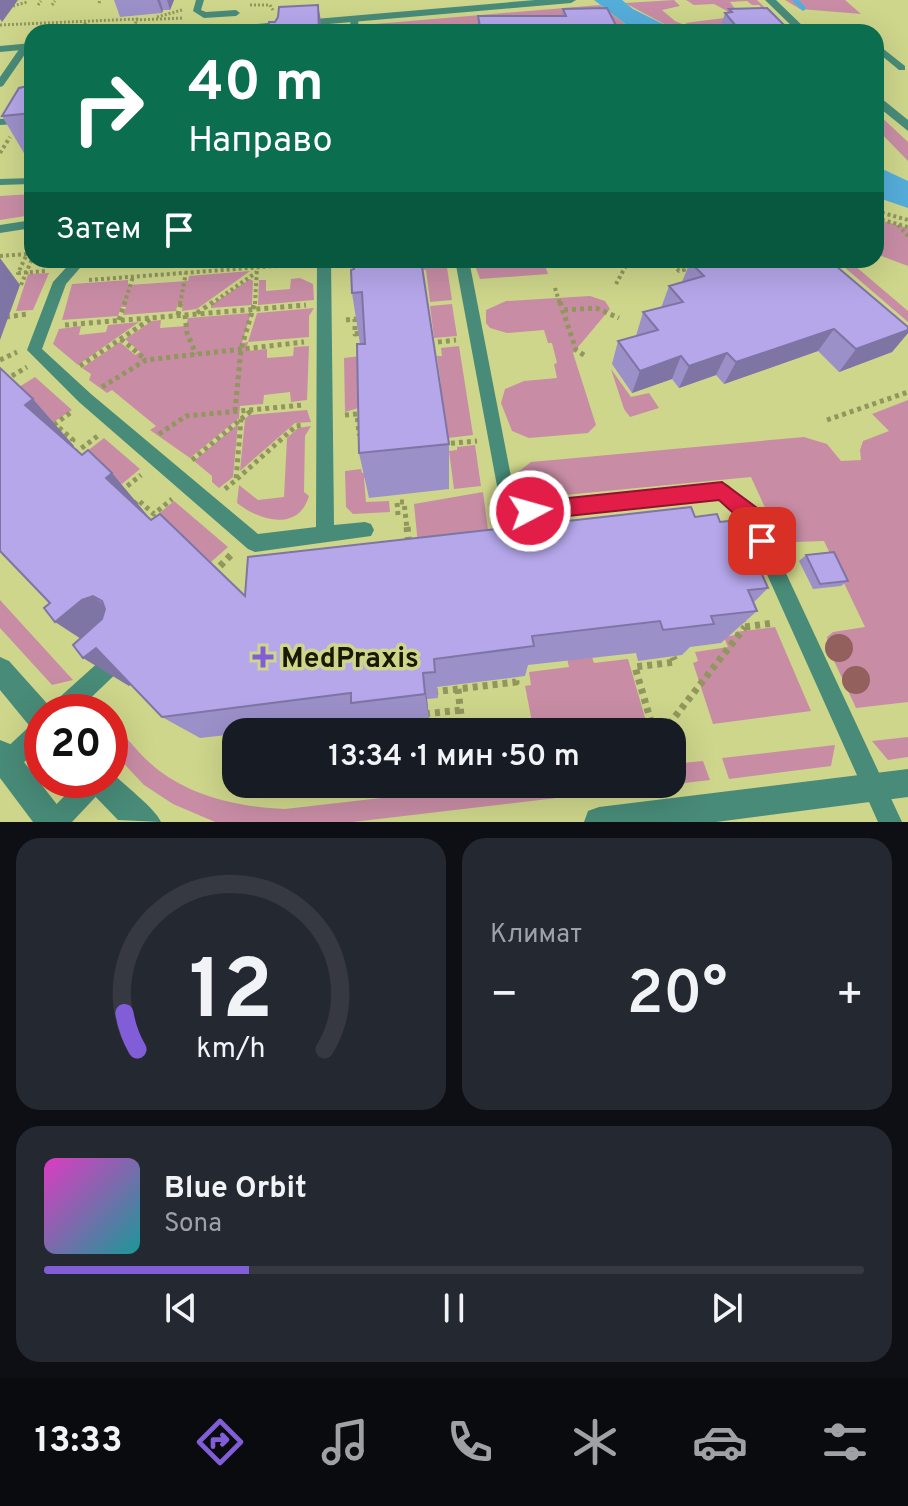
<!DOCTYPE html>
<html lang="ru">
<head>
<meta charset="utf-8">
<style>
  :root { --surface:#171b24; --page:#242831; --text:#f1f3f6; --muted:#9ea1a6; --line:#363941; --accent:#815dd7 }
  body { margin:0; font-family:Overpass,sans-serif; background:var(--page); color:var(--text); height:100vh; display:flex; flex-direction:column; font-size:30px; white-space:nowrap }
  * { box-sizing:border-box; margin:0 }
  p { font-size:26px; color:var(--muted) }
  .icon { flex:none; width:44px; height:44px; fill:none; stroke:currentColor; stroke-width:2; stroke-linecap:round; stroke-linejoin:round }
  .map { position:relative; height:822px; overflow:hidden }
  .side { display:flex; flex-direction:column; gap:16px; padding:16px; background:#0d0f14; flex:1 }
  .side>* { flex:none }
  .banner { position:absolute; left:24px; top:24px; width:860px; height:244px; border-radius:24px; box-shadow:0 8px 32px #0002; background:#0b6e4f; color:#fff; overflow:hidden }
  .speed { position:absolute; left:24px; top:694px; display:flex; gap:16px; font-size:40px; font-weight:700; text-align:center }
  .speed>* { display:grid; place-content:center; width:104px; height:104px; border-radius:50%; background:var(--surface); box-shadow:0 8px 32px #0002; line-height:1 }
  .speed .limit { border:12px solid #d22; background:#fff; color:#111 }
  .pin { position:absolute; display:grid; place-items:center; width:68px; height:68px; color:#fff; margin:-34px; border-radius:16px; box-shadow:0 4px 12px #0006 }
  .me { position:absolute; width:88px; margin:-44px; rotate:84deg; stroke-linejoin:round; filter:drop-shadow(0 0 6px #0008) }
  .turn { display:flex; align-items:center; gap:28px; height:168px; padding:0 32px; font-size:36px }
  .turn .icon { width:104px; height:104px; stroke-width:2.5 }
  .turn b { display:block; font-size:56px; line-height:68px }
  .then { display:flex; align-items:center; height:76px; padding:0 32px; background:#0003; gap:16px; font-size:30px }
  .big { font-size:60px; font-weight:600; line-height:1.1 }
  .side .tile { flex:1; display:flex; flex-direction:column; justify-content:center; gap:12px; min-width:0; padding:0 28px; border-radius:24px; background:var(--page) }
  .side .dial { align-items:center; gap:0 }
  .dial svg { height:208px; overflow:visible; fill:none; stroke:var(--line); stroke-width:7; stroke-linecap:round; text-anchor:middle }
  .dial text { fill:var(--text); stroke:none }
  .song { display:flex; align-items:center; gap:24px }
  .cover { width:96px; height:96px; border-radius:12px; background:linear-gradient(135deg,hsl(310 70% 55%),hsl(180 70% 35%)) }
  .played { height:8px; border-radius:4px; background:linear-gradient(90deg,var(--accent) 25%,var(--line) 25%) }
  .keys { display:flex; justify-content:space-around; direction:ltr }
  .heat { display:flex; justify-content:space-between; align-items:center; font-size:44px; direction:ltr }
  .side .tiles { flex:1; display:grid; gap:16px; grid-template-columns:1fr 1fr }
  .tile:last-child { grid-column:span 2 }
  .trip { position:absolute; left:222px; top:718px; width:464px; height:80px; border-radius:24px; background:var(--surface); box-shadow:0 8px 32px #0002; font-weight:600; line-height:80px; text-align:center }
  .tab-bar { display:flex; height:128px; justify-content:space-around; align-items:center; background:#090b0e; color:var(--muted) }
  .tab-bar .icon { width:56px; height:56px }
  .tab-bar .selected { color:var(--accent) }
  .tab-bar b { font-size:36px; color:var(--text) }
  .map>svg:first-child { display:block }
</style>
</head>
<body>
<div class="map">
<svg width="908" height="822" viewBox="0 0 908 822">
  <rect width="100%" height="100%" fill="#ced68b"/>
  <path fill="#c88da5" d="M674,0L680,6L662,10L675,21L702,32H679L625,3Z
    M686,0H757L781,23L700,29L685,23L740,16L773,20L759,5H752L747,1L730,2L736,10L729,12L714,4L694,5Z
    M785,0H793L803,8L797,0H845L861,14L800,9Z
    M600,5L636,32H379V28L362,32L363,25Z
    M876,112L908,142V161L876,128Z
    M32,194V215L0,220V196Z
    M876,219L908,228V266L876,254Z
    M473,260H543L548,274L480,279Z
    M836,260H848L908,311V322Z
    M446,261L452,300L430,302L426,270H422L421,263Z
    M250,271L197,309L182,311L183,303H178L176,311L123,315L126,307H121L118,316L62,320L72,284L128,280V285L188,281L189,276Z
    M49,273L33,310L16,311L28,274Z
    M300,278L313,284L314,300L258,305L259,280H266V291L290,289L291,279Z
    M250,279L253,281L252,305L211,308V305Z
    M590,296L605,301L610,309L573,353L596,425L588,433L529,438L512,431L501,403L505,389L524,381L557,378L554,364L557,363L552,343H548L544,330L507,333L490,328L486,323V310L506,301Z
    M452,304L457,336L434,338L430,306Z
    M314,308L309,316V337L248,342L246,351L267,349V358L293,356L294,347L309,346L307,400L291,402L290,392L264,395L263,404L240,406L239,418L190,458L150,430L156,426L112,390L107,393L89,380L91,374L82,368L120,342L135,355L140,352L125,339L152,321L161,320L160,328L186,326L188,318L251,313L242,343L248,342L257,313Z
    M139,322L78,365L53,344L59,329L81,326L79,335L106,332L108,325Z
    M459,346L473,435L448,438L443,402L439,401L437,386L441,385L437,356H442L441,348Z
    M361,356L362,407L345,412L344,358Z
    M611,369L631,397L649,393L659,408L630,417L624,409Z
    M35,377L72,410L49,425L19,387Z
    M908,400V702L856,708L828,648L827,637L833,632L865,627L824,541L794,542L778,536L751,477L544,497L531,495L517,481L518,472L531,462L804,437L827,444L841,461L861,460L860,450L863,441L889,431L872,414Z
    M307,410L311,422L295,423L240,471L245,419L249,415Z
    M238,424L233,477L219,488L212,482V476L194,461Z
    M311,426L305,436L304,492L309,496C298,533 258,520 237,503L239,485L258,500L284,497L287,438L298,428Z
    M104,438L140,469L122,484L82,455Z
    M475,445L481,486L454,489L449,451L457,450V447Z
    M361,469L362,473L371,472V477L364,478L366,502L389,501L390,512L353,514L346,507L345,471Z
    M483,492L489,537L418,545L414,504Z
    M174,501L228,547L211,562L194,546L180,557L150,521Z
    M0,600L73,680L52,685L0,628Z
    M775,627L811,711L713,724L693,663L698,661L695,652L728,647L724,637L736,635L735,632Z
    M589,648L594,663L628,659L648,728L618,732H534L525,686L531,685L529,672L569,667L565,650Z
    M110,719C125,735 139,755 157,769C193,797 239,807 285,809L503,784H672V764L703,761L710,780L353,822H215L173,804L144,785L110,749Z
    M908,737V757L888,760L872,741Z
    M835,745L831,766L729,779L722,758Z"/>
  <path fill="#55adda" d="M594,0H622L633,9L679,32H636Z
    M876,166L908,181V208L876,197Z"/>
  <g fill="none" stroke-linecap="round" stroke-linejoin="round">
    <path stroke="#55adda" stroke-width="5" d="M795,0L803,8"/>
    <path stroke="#90965c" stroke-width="3" stroke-dasharray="2 2" stroke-linecap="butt" d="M99,3L100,0
      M38,5L41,1
      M52,5L55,1
      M250,5H270L273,10
      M13,6L27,2
      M157,17L182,10
      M136,20L183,18
      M0,25L137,19L132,32
      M82,32L86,21"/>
    <path stroke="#90965c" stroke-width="4" stroke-dasharray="3 3" stroke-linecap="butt" d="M0,153L10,137
      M876,211L908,220
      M876,218L908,227
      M898,225L908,236
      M0,256L27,254L18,273L46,271
      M669,260L679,271L684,270L675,260
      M681,260L690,269
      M89,280L303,264
      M616,284L629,260
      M21,285L32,259
      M555,288L560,304
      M124,304L133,277
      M180,304L186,273
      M211,304L257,272
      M255,304L257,268"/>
    <path stroke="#90965c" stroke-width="5" stroke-dasharray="4 4" stroke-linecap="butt" d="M560,302L576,350L587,357
      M564,310L596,308L619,318
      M197,313L213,302
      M178,315L181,302
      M185,315L187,333L196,354
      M6,317L28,314
      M119,320L125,302
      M346,320L355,319V334L360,333
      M65,325L306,305
      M121,339L146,360
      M430,343L456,340
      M0,360L17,352
      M80,366L152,318
      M5,380L27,367
      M102,387L146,360L304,342
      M235,411L241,349L255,302
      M70,413L55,424L73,440L70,443
      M345,415L357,414L359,434H364
      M827,420L908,392
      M159,434L186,416L303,405
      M443,444L477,441
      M75,453L99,435
      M192,460L252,410
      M237,479L296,426L302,425
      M225,489L236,480L241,419
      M121,491L141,475
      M134,504L138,500L154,514L172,499
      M398,515L397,502H404L407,529"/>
    <path stroke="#90965c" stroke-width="7" stroke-dasharray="5 5" stroke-linecap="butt" d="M407,527L409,545
      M213,573L234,552
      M741,618L745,627L773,623
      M458,689L463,732
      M433,692L516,682L515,677
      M425,714L461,710
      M654,732L635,667L675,662L673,657
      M663,732L745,627"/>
    <path fill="#488b78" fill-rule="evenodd" d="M196,0H204L201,10L206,12L236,10L240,13L236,16L204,18L193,11Z
      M354,16L358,19L359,32H351L350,19Z
      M876,43L905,66V70H899L876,51Z
      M22,45L30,47L3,86L0,87V77Z
      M32,117V123L0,125V119Z
      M32,178V184L0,185V179Z
      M32,220V228L0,233V225Z
      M73,260H87L66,284L42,349L91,394L258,534L316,527L317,260H331L334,525L365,522L371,524L374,530L371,536L255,552L248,549L79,402L27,350L53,282Z
      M455,260H469L514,492L532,503L722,482L728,485L756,509L902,822H878L743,521L719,498L530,519L500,502Z
      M118,648L125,651L128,658L125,665L76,712H49L52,704L111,651Z
      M42,719V745L15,771L7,774L0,771V754L34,722Z
      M80,780H108L104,788L72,822H43L47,814Z"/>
    <path fill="#488b78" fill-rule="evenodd" d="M535,0H576L571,3L236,32H193L198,29Z
      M32,43V49L0,52V46Z
      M0,657L9,661L52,709L53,712H42V733L32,729L0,690Z
      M0,740L10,744L62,811L66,822H33L0,778Z
      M908,769V797L716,822H584L588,811L599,807Z
      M110,771C122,783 156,809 161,822L118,820L89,790L85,780H110Z"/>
    <path fill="#488b78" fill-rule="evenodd" d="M765,0H776L809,32H798Z
      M876,94L908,120V131L876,105Z"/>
  </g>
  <g fill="#93605e">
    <circle cx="839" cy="648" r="14"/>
    <circle cx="856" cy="680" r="14"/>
  </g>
  <path fill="#9c90c9" d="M114,0H174L170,10H163L162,13L120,17Z
    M563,9L619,31V32H477L478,16H562Z
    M729,9L791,32H719L725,13H728Z
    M32,85V165H31L2,116Z
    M690,262L908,327V333L892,352L839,372L818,351L724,384L716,375L679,388L672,379L632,393L612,364L618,341L636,336L643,312L661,308L669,286L682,282Z
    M354,269L449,444V489L369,498L359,453L360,344L352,293Z
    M0,368L74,446L73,447L82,455L112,473L148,517L245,596L695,517L720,522L768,588L754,602L757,611L721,643L690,647L682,655L638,661L636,653L528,665L525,676L437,687L438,698L427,699L429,718L364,726L359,718L249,732H236V734L200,738L162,717L131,684L129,686L80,638L50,603Z
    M806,555L848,581L841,586L813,589L799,561Z"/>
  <path fill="#7f75a4" d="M0,0H18L2,22L0,19Z
    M157,0H160L163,10L162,13Z
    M167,0H174L170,10Z
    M318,5L323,32H319Z
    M0,258L20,285L0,340Z
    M834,329L818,351L724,384L736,362Z
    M908,330V333L892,352L839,372L856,349Z
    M727,353L716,375L679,388L689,366Z
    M681,356L672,379L632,393L640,371Z
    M33,399L74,446L67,451L25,405Z
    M112,473L148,516L106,478Z
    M93,596L135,630L140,677L129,686L83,658L95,648L55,622L82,600Z
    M423,673L427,699L429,718L425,694Z"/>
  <path fill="#b5a7ea" stroke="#7f75a4" stroke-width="2" d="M318,5L319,32H268L269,22H275L278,17L279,7Z
    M607,8L619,31L481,32L478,16H566L563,9Z
    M767,8L791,32H741L725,13L732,12L729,9Z
    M32,85V113L2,116L19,88Z
    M354,260H421L449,444L359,453L357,344H365L362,292L352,293L351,270L354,269Z
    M697,260H829L908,327V330L856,349L834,329L736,362L727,353L689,366L681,356L640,371L618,341L658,330L643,312L683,302L669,286L704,276L690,262Z
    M0,368L33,399L25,405L82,455L88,450L112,473L106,478L151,520L160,514L245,596L248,557L691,507L695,517L717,514L720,522L738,520L768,588L748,590L757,611L711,616L714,624L663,630L660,621L532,636L534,646L434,659L435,672L423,673L425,694L351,703V693L162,717L96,648L83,658L73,645L102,619L105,609L102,601L93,596L82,600L55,622L44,608L50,603L0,551Z
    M834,552L848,581L820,584L806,555Z"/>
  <path fill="#e11d48" stroke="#92132f" stroke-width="2" d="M722,482L757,508L772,541L769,548L762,551L754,548L742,521L719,500L530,520L522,517L519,511L522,505L530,502Z"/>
  <path fill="#815dd7" stroke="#ced68b" stroke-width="3" d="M259 645h8v8h8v8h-8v8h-8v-8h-8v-8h8z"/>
  <g text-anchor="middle" stroke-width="7" stroke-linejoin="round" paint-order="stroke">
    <g font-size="28" font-weight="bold" fill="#171900" stroke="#ced68b" text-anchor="start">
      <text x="281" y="667">MedPraxis</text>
    </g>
  </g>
</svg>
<div class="speed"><div class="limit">20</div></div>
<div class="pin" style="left:762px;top:541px;background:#d93025"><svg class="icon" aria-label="arrive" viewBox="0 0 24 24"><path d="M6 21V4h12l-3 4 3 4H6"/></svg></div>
<svg class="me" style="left:530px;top:511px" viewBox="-20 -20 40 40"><circle r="17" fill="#e11d48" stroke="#fff" stroke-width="3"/><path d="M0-11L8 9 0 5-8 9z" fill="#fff"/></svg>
<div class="trip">13:34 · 1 мин · 50 m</div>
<div class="banner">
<div class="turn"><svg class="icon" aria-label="right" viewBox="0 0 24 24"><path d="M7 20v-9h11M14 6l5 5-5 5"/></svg><div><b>40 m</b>Направо</div></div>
<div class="then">Затем<svg class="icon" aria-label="arrive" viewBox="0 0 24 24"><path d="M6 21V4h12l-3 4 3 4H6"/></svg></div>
</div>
</div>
<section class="side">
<div class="tiles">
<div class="tile dial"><svg viewBox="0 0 100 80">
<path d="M14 69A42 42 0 1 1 86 69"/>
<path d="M14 69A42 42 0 0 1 9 55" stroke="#815dd7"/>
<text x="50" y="56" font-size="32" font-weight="700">12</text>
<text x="50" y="72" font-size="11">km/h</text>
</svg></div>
<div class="tile"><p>Климат</p>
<div class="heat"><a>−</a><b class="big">20°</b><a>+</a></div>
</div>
<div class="tile">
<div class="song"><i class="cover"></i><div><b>Blue Orbit</b><p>Sona</p></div></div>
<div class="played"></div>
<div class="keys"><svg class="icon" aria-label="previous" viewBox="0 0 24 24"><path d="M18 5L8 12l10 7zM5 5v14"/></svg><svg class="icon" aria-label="pause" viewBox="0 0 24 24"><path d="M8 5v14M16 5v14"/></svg><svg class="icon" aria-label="next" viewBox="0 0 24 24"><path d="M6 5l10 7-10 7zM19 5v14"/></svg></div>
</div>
</div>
</section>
<nav class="tab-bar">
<b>13:33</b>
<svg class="icon selected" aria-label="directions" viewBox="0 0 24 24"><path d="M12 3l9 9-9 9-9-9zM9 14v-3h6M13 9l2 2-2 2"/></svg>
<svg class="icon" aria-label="music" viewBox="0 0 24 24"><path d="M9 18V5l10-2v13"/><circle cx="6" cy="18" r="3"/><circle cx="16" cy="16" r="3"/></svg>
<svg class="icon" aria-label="phone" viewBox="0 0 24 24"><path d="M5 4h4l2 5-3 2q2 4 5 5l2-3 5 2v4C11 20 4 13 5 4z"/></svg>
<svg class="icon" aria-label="climate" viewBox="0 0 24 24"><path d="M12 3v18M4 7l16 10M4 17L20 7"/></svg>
<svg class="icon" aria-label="car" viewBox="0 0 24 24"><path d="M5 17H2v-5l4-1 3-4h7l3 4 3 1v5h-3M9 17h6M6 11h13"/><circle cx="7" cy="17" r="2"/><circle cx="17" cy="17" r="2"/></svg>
<svg class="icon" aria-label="filters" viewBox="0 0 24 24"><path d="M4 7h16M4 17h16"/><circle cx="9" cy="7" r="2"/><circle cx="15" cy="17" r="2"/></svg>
</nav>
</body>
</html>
